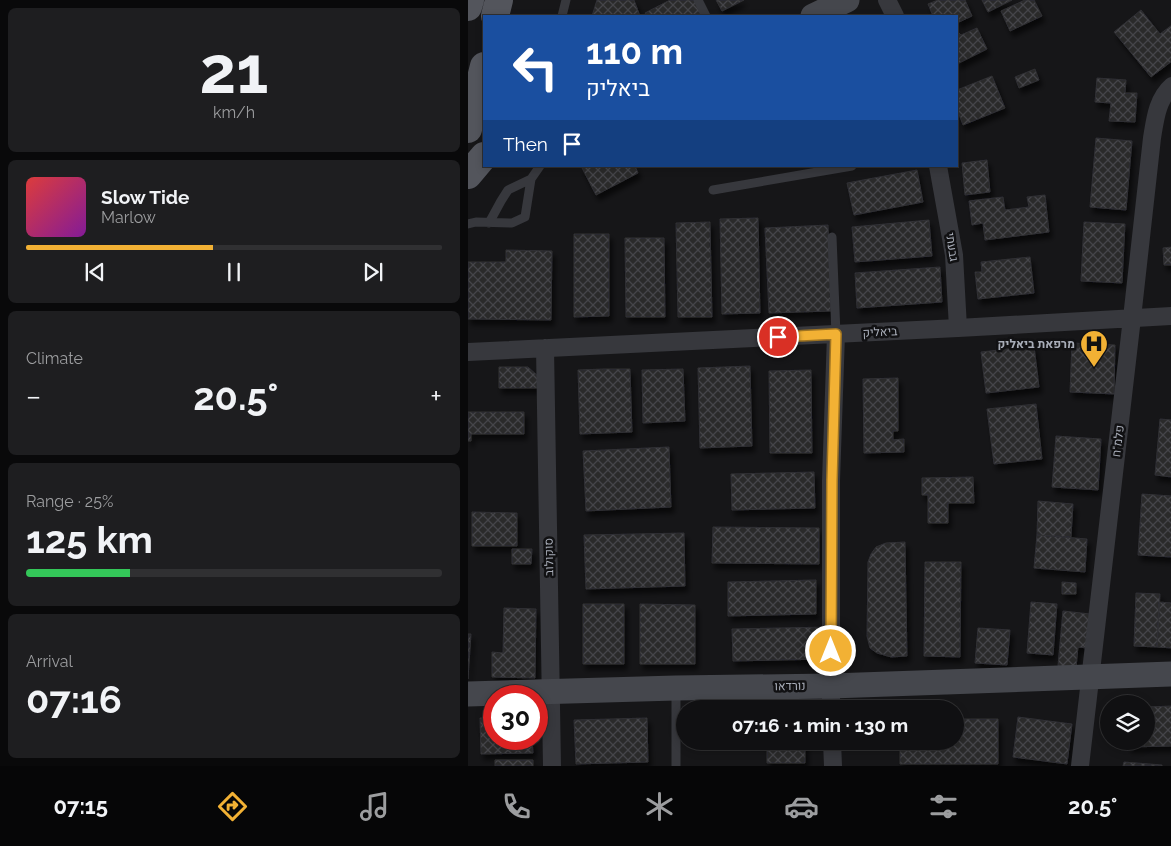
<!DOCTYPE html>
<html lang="en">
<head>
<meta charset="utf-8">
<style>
  :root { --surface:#101012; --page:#1e1e20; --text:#f1f3f6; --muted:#9c9d9f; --line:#303032; --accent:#f2b134 }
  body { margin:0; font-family:Raleway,Heebo,sans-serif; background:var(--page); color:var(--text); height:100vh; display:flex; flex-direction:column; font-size:19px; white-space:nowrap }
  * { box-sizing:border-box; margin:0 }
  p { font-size:16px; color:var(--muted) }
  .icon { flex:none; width:28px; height:28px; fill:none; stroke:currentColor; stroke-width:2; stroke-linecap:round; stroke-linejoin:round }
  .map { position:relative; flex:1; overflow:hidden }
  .panel { display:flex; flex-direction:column; gap:8px; padding:8px; background:#09090a; width:468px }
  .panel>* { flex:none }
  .guide { position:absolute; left:15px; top:15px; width:475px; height:152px; border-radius:0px; box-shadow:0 2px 8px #0003,0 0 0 1px var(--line); background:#1a4fa0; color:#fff; overflow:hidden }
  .tools { position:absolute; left:632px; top:695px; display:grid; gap:10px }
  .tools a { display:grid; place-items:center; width:55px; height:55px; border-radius:50%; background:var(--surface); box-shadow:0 2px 8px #0003,0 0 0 1px var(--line); font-size:25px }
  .speed { position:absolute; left:15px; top:685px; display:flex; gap:10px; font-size:25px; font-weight:700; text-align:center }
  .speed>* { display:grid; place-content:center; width:65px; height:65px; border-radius:50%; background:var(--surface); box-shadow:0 2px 8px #0003,0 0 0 1px var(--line); line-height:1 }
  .speed .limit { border:8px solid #d22; background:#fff; color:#111 }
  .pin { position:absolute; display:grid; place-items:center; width:42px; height:42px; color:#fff; margin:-21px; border:2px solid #fff; border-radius:50%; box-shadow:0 1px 5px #0007 }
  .me { position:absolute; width:55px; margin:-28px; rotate:0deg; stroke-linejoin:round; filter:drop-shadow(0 0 4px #0008) }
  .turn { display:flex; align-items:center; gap:18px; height:105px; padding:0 20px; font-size:22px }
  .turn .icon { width:65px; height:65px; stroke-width:2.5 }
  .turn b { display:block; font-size:35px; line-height:42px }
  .then { display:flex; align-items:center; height:48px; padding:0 20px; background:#0003; gap:10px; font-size:19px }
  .big { font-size:38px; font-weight:700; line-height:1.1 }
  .panel .card { flex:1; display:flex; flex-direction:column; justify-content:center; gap:8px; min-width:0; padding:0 18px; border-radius:8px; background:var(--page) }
  .panel .dial { align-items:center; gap:0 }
  .dial b { font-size:65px; line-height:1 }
  .song { display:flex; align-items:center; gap:15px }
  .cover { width:60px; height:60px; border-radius:8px; background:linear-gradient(135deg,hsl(0 70% 55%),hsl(290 70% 35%)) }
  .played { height:5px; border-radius:2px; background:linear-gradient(90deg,var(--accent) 45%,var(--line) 45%) }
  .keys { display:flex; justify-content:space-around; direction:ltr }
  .heat { display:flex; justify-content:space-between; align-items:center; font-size:28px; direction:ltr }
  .charge { height:8px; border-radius:4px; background:linear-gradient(90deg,#34c759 25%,var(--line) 0) }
  .trip { position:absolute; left:208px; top:700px; width:288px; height:50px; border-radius:25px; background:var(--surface); box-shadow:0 2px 8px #0003,0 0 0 1px var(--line); font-weight:700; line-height:50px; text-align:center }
  .menu { display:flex; height:80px; justify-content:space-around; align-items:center; background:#060607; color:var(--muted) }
  .menu .icon { width:35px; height:35px }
  .menu .active { color:var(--accent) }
  .menu b { font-size:22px; color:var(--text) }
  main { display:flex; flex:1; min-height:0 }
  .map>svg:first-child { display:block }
</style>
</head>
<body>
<main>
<section class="panel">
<div class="card dial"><b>21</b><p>km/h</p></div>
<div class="card">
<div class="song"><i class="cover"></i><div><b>Slow Tide</b><p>Marlow</p></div></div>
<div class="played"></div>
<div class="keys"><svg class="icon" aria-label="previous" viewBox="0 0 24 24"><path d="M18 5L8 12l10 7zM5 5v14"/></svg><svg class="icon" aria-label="pause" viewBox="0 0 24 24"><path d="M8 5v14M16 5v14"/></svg><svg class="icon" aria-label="next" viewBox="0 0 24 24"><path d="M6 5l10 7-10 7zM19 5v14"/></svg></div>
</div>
<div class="card"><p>Climate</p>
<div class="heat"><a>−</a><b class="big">20.5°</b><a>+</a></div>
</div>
<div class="card"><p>Range · 25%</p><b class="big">125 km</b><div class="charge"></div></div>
<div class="card"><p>Arrival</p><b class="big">07:16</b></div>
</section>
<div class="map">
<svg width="704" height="766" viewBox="0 0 704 766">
  <defs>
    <pattern id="building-cross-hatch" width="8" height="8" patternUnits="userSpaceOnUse" patternTransform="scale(1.25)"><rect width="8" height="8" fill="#29292c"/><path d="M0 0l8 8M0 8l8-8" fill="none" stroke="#454548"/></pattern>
    <filter id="shadow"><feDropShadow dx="3" dy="5.5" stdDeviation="2.5" flood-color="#0009"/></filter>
  </defs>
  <rect width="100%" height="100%" fill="#161618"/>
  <path fill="url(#building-cross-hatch)" stroke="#303034" filter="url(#shadow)" d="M129,0H166L172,16H124Z
    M202,0H227L236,16H179L177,13Z
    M248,0H276L254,11Z
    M470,0H497L504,16L489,23V16H465L460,4Z
    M514,0H544L520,12Z
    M557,0H566L574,16L542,31L533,11Z
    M673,10L692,34L704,25V61L683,77L646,32Z
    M509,28L519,49L489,64V31L493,35Z
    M567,69L571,80L551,88L547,77Z
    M524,76L537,108L495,125L489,109V90Z
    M629,78L658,80L657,93H669L667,122L641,121L643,103L627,102Z
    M628,138L664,141L658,210L622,207Z
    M519,160L522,192L497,195L494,163Z
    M113,166H167L170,173L128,195Z
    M449,170L455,202L386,215L379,183Z
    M577,195L581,232L517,240L515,223L504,225L501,201L535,197L537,210L561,207L559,197Z
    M290,218L292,313L254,314L252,219Z
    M461,220L464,256L387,262L384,227Z
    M242,222L244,317H210L208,223Z
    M616,222L657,224L654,283L613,281Z
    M360,225L363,311L301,313L297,228Z
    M106,234H141V316L106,317Z
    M157,238H196L197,317H158Z
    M704,247V265H696L695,248Z
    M38,250L84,251L83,320L0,319V262H38Z
    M562,257L566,293L510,299L507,272H514L513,262Z
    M472,267L474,302L389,308L387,273Z
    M604,343L647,345L646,394L602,392Z
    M566,346L571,387L518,393L513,352Z
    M282,366L284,446L232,448L230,368Z
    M31,367H60L71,377V388H31Z
    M136,369H162L164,432L112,434L110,370Z
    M215,369L217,421L175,423L174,370Z
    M343,370L344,453H302L301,371Z
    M430,378V431H425V440L436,439V452L396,453L395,379Z
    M568,404L574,459L526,464L519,409Z
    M0,412H56V434H3V441H0Z
    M692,419L704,420V477L687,475Z
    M588,436L633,439L630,490L584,487Z
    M201,447L203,507L118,511L115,451Z
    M346,472L347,508L264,510L263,474Z
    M505,477L506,503H480V523H460V495H454V478Z
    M674,494L704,496V557L670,555Z
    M570,501L605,504L603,537L569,535Z
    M4,512L49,513V546H4Z
    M245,527L351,528V564L244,563Z
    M216,533L217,586L118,589L116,535Z
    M569,535L619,539L617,572L566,568Z
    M437,542L439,656L423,657L409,653L402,648L399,636L400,562L403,554L408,547L418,543Z
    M44,549H64L63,564H44Z
    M457,562H493L492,657L456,656Z
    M348,580V614L260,616V582Z
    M594,582L608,583V594H594Z
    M668,593L692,594L689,647L666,646Z
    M563,602L589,604L585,655L559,653Z
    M691,602L704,603V648L689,647Z
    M115,604H156V664H115Z
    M172,604L227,605V664H172Z
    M36,608L68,609L67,678L24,677V652L35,653Z
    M595,611L622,614L618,648L610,647L608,668L590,666Z
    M360,627L361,659L265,661L264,629Z
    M510,628L542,630L539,665L507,663Z
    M0,634H3L0,679Z
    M704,706V746L661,747V741H679V707Z
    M550,717L604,724L599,764L545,757Z
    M12,718H26V739H64L65,753L13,754Z
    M179,718L180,762L108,764L106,720Z
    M486,719H530V764H432V741H486Z
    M277,741H354V743H337V763H299V742Z
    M27,760H65V766H27Z
    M656,762L694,765V766H655Z"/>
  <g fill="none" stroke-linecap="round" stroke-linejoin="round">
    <path stroke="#37383d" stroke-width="9" d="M230,0L238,16
      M94,16L98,0
      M245,190L384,166
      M21,223L33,201L40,190L63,179
      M0,224L8,222L44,223L57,217L63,179L72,166
      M364,237L368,334
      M208,689V766"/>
    <path stroke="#37383d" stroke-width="18" d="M419,0L427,16
      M470,166L486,255L490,328
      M77,348L84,766
      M0,352L490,328L704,316
      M363,709V481L368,334
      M364,741L365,766
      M612,766L664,318L684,138C687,120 689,99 704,86"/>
    <path stroke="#45474d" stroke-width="25" d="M345,16L379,0
      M0,694L208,688L363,686L704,674"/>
    <path stroke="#53555c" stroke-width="28" d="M0,7L2,0
      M27,16L31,0
      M0,129L16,66
      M0,175L16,156"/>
  </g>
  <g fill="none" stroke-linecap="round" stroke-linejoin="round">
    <defs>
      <path id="route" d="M310,337L368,334L364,480L363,651"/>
    </defs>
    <use href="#route" stroke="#9d7322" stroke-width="12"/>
    <use href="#route" stroke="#f2b134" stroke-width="9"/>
  </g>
  <defs>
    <symbol id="hospital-pin" viewBox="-11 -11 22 30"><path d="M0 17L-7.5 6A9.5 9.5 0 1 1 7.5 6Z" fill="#f2b134" stroke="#111113"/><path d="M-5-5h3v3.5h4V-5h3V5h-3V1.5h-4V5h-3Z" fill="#111"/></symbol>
  </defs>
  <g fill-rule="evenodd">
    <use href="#hospital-pin" x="610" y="328" width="32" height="43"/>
  </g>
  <g text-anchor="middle" stroke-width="5" stroke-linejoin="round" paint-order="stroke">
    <g font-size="12" fill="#a8adb8" stroke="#111113">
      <text transform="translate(484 247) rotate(82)" y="4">גבעתי</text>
      <text transform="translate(412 332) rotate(-3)" y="4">ביאליק</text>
      <text transform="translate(650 441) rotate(-83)" y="4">פלמ"ח</text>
      <text transform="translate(81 557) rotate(-91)" y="4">סוקולוב</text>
      <text transform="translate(322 686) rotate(-1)" y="4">נורדאו</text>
    </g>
    <g font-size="12" font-weight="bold" fill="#a8adb8" stroke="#111113" text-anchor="end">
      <text x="607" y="348">מרפאת ביאליק</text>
    </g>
  </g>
</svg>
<div class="tools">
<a><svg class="icon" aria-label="layers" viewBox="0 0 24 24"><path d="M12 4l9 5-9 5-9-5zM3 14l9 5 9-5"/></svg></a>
</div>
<div class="speed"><div class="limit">30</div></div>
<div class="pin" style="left:310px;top:337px;background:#d93025"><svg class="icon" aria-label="arrive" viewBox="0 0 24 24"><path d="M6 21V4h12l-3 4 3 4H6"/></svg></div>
<svg class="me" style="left:363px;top:651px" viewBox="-20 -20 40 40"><circle r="17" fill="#f2b134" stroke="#fff" stroke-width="3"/><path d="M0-11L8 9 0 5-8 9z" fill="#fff"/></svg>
<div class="trip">07:16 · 1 min · 130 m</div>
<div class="guide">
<div class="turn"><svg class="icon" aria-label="left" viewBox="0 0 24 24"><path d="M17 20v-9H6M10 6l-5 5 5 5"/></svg><div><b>110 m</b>ביאליק</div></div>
<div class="then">Then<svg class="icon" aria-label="arrive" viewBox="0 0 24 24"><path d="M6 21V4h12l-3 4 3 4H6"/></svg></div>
</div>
</div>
</main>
<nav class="menu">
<b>07:15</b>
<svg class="icon active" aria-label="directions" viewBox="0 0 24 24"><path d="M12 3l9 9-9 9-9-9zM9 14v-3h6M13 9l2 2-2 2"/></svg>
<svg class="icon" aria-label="music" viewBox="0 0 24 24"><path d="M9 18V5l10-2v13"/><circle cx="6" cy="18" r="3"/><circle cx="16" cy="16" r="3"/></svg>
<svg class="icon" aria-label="phone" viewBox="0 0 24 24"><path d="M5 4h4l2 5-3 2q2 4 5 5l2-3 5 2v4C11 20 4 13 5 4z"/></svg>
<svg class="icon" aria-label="climate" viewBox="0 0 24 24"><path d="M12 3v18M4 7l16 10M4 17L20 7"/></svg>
<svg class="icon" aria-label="car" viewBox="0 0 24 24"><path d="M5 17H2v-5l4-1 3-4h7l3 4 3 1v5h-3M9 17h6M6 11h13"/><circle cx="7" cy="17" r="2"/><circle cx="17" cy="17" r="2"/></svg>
<svg class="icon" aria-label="filters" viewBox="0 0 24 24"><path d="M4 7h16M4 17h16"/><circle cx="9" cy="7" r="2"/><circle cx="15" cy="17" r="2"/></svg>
<b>20.5°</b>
</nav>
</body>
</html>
